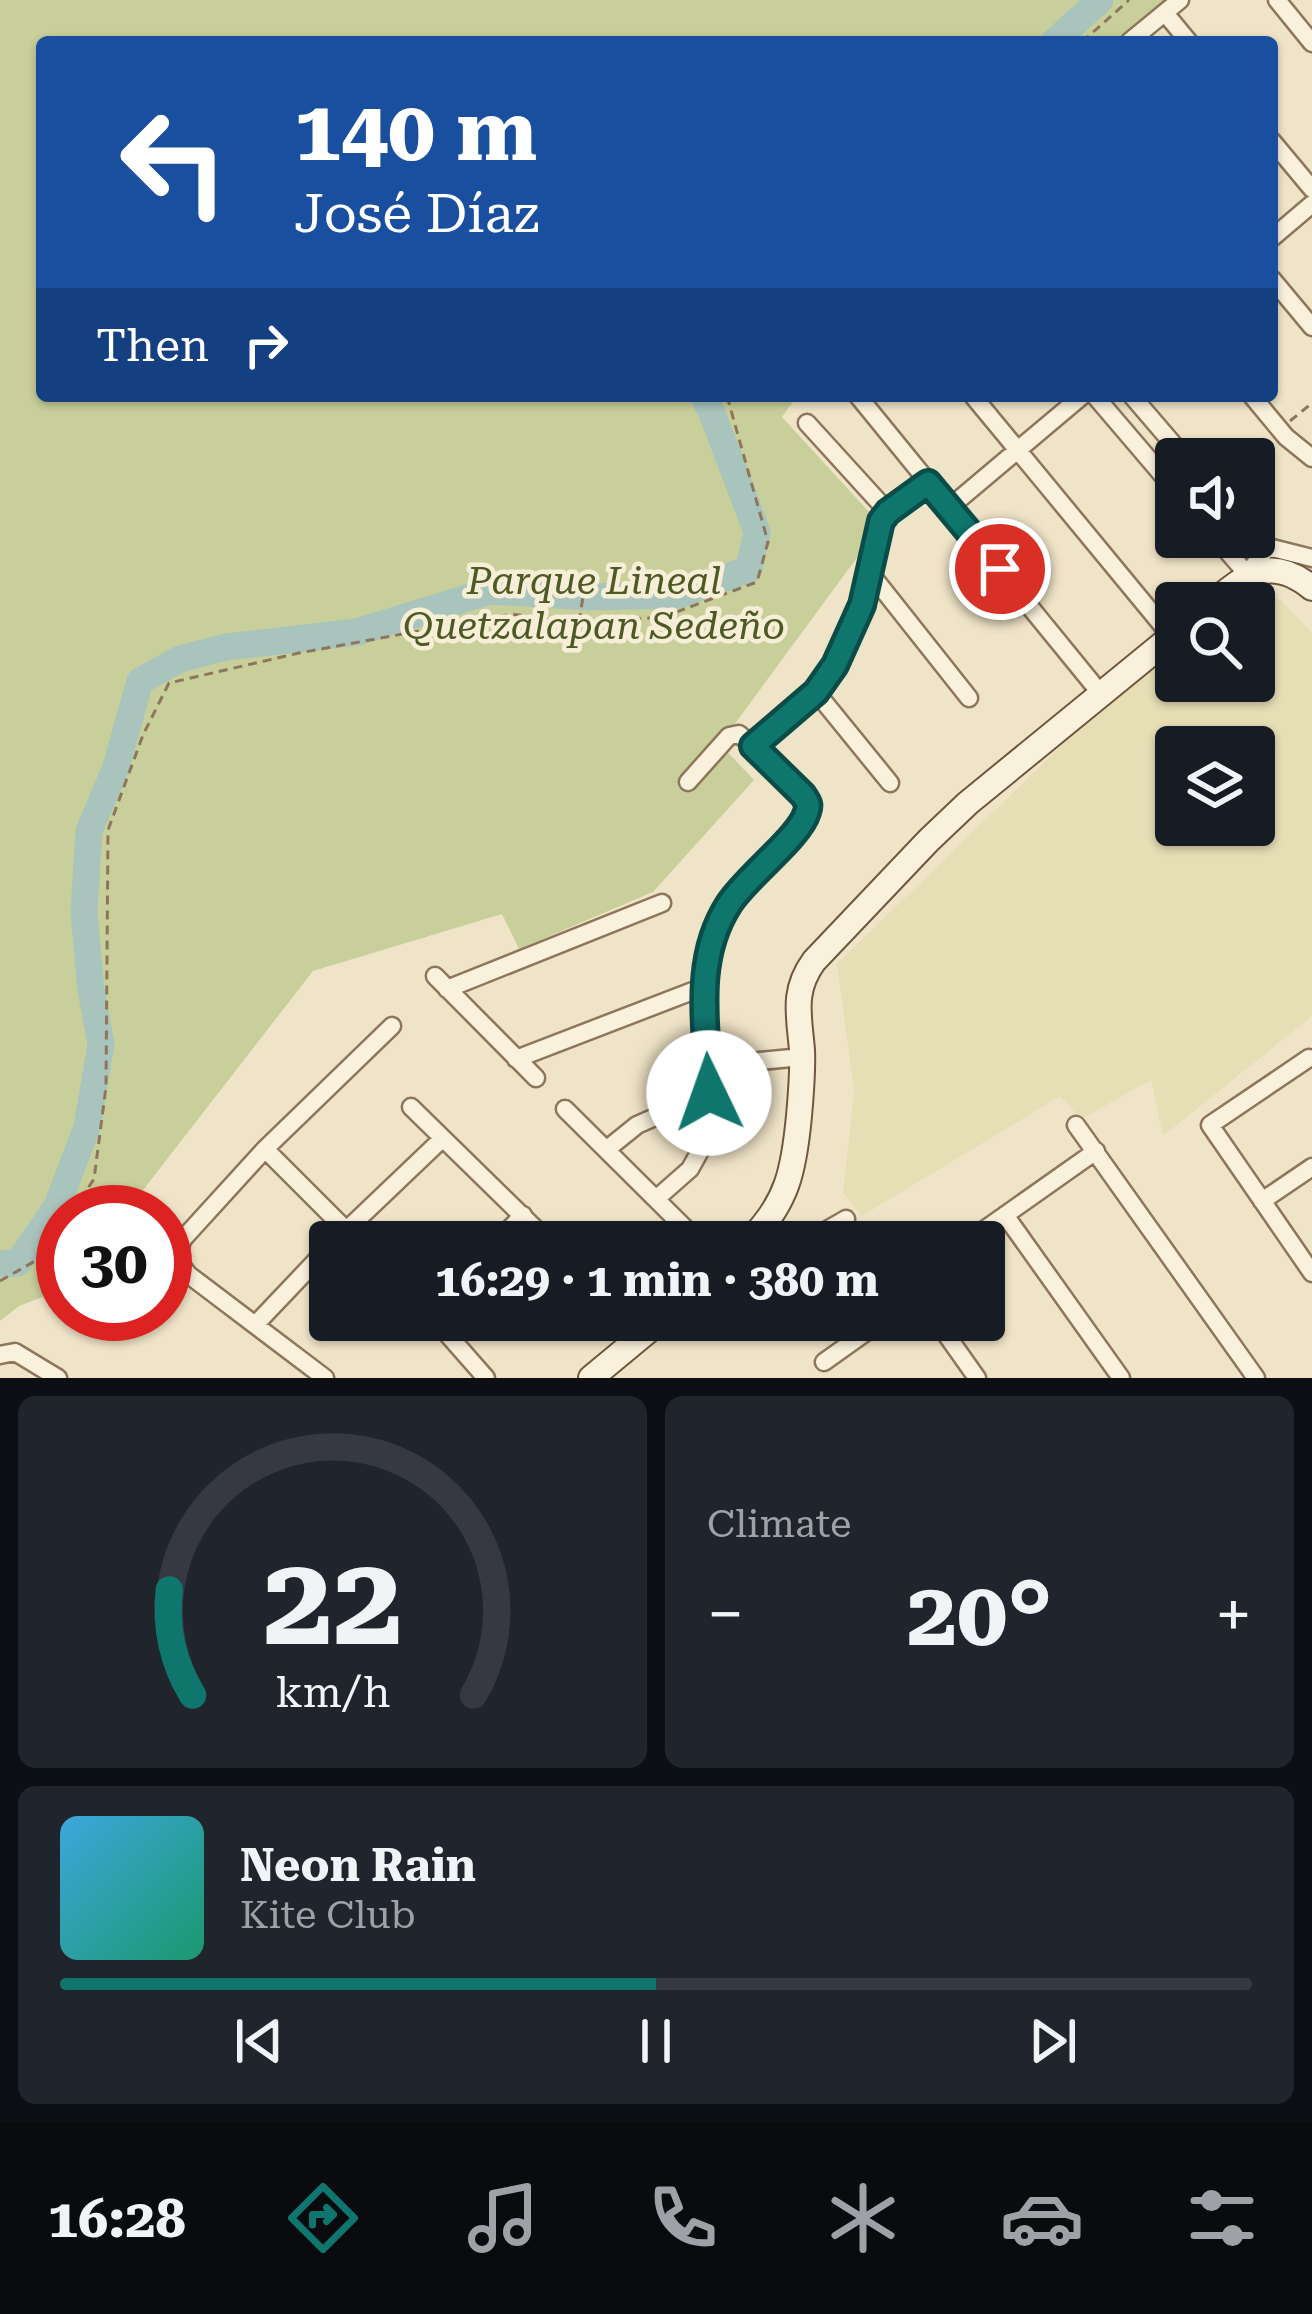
<!DOCTYPE html>
<html lang="en">
<head>
<meta charset="utf-8">
<style>
  :root { --surface:#171b24; --page:#20242c; --text:#f1f3f6; --muted:#9ea1a6; --line:#363941; --accent:#0f766e }
  body { margin:0; font-family:"Roboto Serif",serif; background:var(--page); color:var(--text); height:100vh; display:flex; flex-direction:column; font-size:45px; white-space:nowrap }
  * { box-sizing:border-box; margin:0 }
  p { font-size:39px; color:var(--muted) }
  .icon { flex:none; width:66px; height:66px; fill:none; stroke:currentColor; stroke-width:2; stroke-linecap:round; stroke-linejoin:round }
  .map { position:relative; height:1378px; overflow:hidden }
  .drawer { display:flex; flex-direction:column; gap:18px; padding:18px; background:#0d0f14; flex:1 }
  .drawer>* { flex:none }
  .top-card { position:absolute; left:36px; top:36px; width:1242px; height:366px; border-radius:12px; box-shadow:0 3px 9px #0004; background:#1a4fa0; color:#fff; overflow:hidden }
  .controls { position:absolute; left:1155px; top:438px; display:grid; gap:24px }
  .controls a { display:grid; place-items:center; width:120px; height:120px; border-radius:12px; background:var(--surface); box-shadow:0 3px 9px #0004; font-size:60px }
  .speed { position:absolute; left:36px; top:1185px; display:flex; gap:24px; font-size:60px; font-weight:700; text-align:center }
  .speed>* { display:grid; place-content:center; width:156px; height:156px; border-radius:50%; background:var(--surface); box-shadow:0 3px 9px #0004; line-height:1 }
  .speed .limit { border:18px solid #d22; background:#fff; color:#111 }
  .pin { position:absolute; display:grid; place-items:center; width:102px; height:102px; color:#fff; margin:-51px; border:6px solid #fff; border-radius:50%; box-shadow:0 3px 12px #0007 }
  .me { position:absolute; width:132px; margin:-66px; rotate:357deg; stroke-linejoin:round; filter:drop-shadow(0 0 9px #0008) }
  .turn { display:flex; align-items:center; gap:42px; height:252px; padding:0 60px; font-size:54px }
  .turn .icon { width:156px; height:156px; stroke-width:2.5 }
  .turn b { display:block; font-size:84px; line-height:102px }
  .then { display:flex; align-items:center; height:114px; padding:0 60px; background:#0003; gap:24px; font-size:45px }
  .big { font-size:90px; font-weight:700; line-height:1.1 }
  .drawer .tile { flex:1; display:flex; flex-direction:column; justify-content:center; gap:18px; min-width:0; padding:0 42px; border-radius:18px; background:var(--page) }
  .drawer .dial { align-items:center; gap:0 }
  .dial svg { height:312px; overflow:visible; fill:none; stroke:var(--line); stroke-width:7; stroke-linecap:round; text-anchor:middle }
  .dial text { fill:var(--text); stroke:none }
  .song { display:flex; align-items:center; gap:36px }
  .cover { width:144px; height:144px; border-radius:18px; background:linear-gradient(135deg,hsl(200 70% 55%),hsl(160 70% 35%)) }
  .played { height:12px; border-radius:6px; background:linear-gradient(90deg,var(--accent) 50%,var(--line) 50%) }
  .keys { display:flex; justify-content:space-around; direction:ltr }
  .heat { display:flex; justify-content:space-between; align-items:center; font-size:66px; direction:ltr }
  .drawer .tiles { flex:1; display:grid; gap:18px; grid-template-columns:1fr 1fr }
  .tile:last-child { grid-column:span 2 }
  .trip { position:absolute; left:309px; top:1221px; width:696px; height:120px; border-radius:12px; background:var(--surface); box-shadow:0 3px 9px #0004; font-weight:700; line-height:120px; text-align:center }
  .tabs { display:flex; height:192px; justify-content:space-around; align-items:center; background:#090b0e; color:var(--muted) }
  .tabs .icon { width:84px; height:84px }
  .tabs .selected { color:var(--accent) }
  .tabs b { font-size:54px; color:var(--text) }
  .map>svg:first-child { display:block }
</style>
</head>
<body>
<div class="map">
<svg width="1312" height="1378" viewBox="0 0 1312 1378">
  <rect width="100%" height="100%" fill="#f0e4c8"/>
  <path fill="#e6deb5" fill-rule="evenodd" d="M1246,592L1281,600L1312,633V1016L1163,1136L1151,1080L1081,1119L1060,1096L862,1216L843,1193L854,1091L837,964L1062,745L1176,651V681H1254V603H1234ZM1176,747H1254V825H1176Z"/>
  <path fill="#c9cf9b" d="M0,0H1188L1138,42H42V396H797L782,417L881,525L720,744L754,780L653,892L519,949L502,914L313,971L126,1212H63V1289L19,1306L0,1321Z"/>
  <g fill="none" stroke-linecap="round" stroke-linejoin="round">
    <path stroke="#a9c4bc" stroke-width="27" d="M1054,42L1100,0
      M0,1264L18,1263L57,1206L87,1127L101,1044L91,990L84,912L89,831L116,767L140,681L180,659L226,647L357,632L490,591L589,597L679,595L749,569L757,532L712,413L703,396"/>
    <defs>
      <path id="street" d="M1277,0L1312,43
        M1165,13L1189,42
        M1129,42L1180,0
        M1272,141L1312,189
        M1272,238L1312,204
        M1272,279L1312,327
        M858,396L1101,694
        M973,396L1171,636
        M1095,396L1176,491
        M1132,396L1186,459
        M1252,396L1286,437L1312,458
        M807,423L888,512
        M950,507L1082,396
        M1254,535L1268,547L1312,558
        M1215,537L1247,574L1268,547
        M870,573L969,698
        M816,692L890,783
        M688,782L729,736L739,734L753,746
        M435,976L536,1078
        M447,989L662,903
        M1309,1058L1210,1125L1312,1273
        M516,1059L703,987
        M708,1066L802,1057
        M411,1107L549,1242
        M565,1109L699,1242
        M1076,1125L1256,1378
        M265,1149L358,1242
        M606,1150L637,1125L709,1093
        M656,1199L690,1169L700,1151L709,1093L703,987L715,929L743,885L802,822L808,811V803L803,795L753,746L816,692L835,665L862,605L881,521L888,512L928,483
        M1262,1201L1312,1167
        M1005,1215L1121,1378
        M334,1242L442,1139
        M497,1242L523,1215
        M806,1242L846,1219
        M967,1242L1096,1151
        M435,1320L486,1378
        M626,1320L642,1336
        M936,1320L977,1378
        M255,1325L330,1246
        M0,1355L15,1352L58,1378
        M824,1362L883,1320
        M325,1378L189,1275C178,1263 176,1254 183,1239L265,1149L392,1026"/>
      <path id="secondary" d="M1212,603C1247,575 1270,554 1312,588
        M748,1242C788,1203 794,1169 799,1116C801,1094 803,1072 802,1050C799,1015 792,991 814,961L929,840L968,803L1176,633
        M591,1378L661,1320"/>
    </defs>
    <use href="#street" stroke="#8d765c" stroke-width="21"/>
    <use href="#secondary" stroke="#6f573f" stroke-width="28"/>
    <path stroke="#8d765c" stroke-width="3" stroke-dasharray="9 6" stroke-linecap="butt" d="M1082,42L1129,0
      M1290,421L1312,403
      M1254,466L1275,447
      M579,622L585,584
      M72,1212L94,1179L106,1087L108,830L143,735L169,683L299,653L512,614L579,624L663,617L757,582L768,542L727,396
      M0,1281L42,1257L63,1225"/>
    <use href="#street" stroke="#faf1dc" stroke-width="16"/>
    <use href="#secondary" stroke="#faf1dc" stroke-width="24"/>
  </g>
  <g fill="none" stroke-linecap="round" stroke-linejoin="round">
    <defs>
      <path id="route" d="M709,1093C707,1029 692,961 729,904C746,877 800,837 807,812C810,804 808,803 803,795L753,746L816,692L835,665L862,605L881,521L888,512L928,483L1000,569"/>
    </defs>
    <use href="#route" stroke="#0a4d48" stroke-width="30"/>
    <use href="#route" stroke="#0f766e" stroke-width="21"/>
  </g>
  <g text-anchor="middle" stroke-width="9" stroke-linejoin="round" paint-order="stroke">
    <g font-size="39" font-style="italic" fill="#4d5a26" stroke="#f7eed8">
      <text x="594" y="594">Parque Lineal<tspan x="594" dy="45">Quetzalapan Sedeño</tspan></text>
    </g>
  </g>
</svg>
<div class="controls">
<a><svg class="icon" aria-label="sound" viewBox="0 0 24 24"><path d="M4 9h4l5-4v14l-5-4H4zM17 9q2 3 0 6"/></svg></a>
<a><svg class="icon" aria-label="search" viewBox="0 0 24 24"><circle cx="10" cy="10" r="6"/><path d="M15 15l6 6"/></svg></a>
<a><svg class="icon" aria-label="layers" viewBox="0 0 24 24"><path d="M12 4l9 5-9 5-9-5zM3 14l9 5 9-5"/></svg></a>
</div>
<div class="speed"><div class="limit">30</div></div>
<div class="pin" style="left:1000px;top:569px;background:#d93025"><svg class="icon" aria-label="arrive" viewBox="0 0 24 24"><path d="M6 21V4h12l-3 4 3 4H6"/></svg></div>
<svg class="me" style="left:709px;top:1093px" viewBox="-20 -20 40 40"><circle r="19" fill="#fff"/><path d="M0-13L10 11 0 6-10 11z" fill="#0f766e"/></svg>
<div class="trip">16:29 · 1 min · 380 m</div>
<div class="top-card">
<div class="turn"><svg class="icon" aria-label="left" viewBox="0 0 24 24"><path d="M17 20v-9H6M10 6l-5 5 5 5"/></svg><div><b>140 m</b>José Díaz</div></div>
<div class="then">Then<svg class="icon" aria-label="right" viewBox="0 0 24 24"><path d="M7 20v-9h11M14 6l5 5-5 5"/></svg></div>
</div>
</div>
<section class="drawer">
<div class="tiles">
<div class="tile dial"><svg viewBox="0 0 100 80">
<path d="M14 69A42 42 0 1 1 86 69"/>
<path d="M14 69A42 42 0 0 1 8 42" stroke="#0f766e"/>
<text x="50" y="56" font-size="32" font-weight="700">22</text>
<text x="50" y="72" font-size="11">km/h</text>
</svg></div>
<div class="tile"><p>Climate</p>
<div class="heat"><a>−</a><b class="big">20°</b><a>+</a></div>
</div>
<div class="tile">
<div class="song"><i class="cover"></i><div><b>Neon Rain</b><p>Kite Club</p></div></div>
<div class="played"></div>
<div class="keys"><svg class="icon" aria-label="previous" viewBox="0 0 24 24"><path d="M18 5L8 12l10 7zM5 5v14"/></svg><svg class="icon" aria-label="pause" viewBox="0 0 24 24"><path d="M8 5v14M16 5v14"/></svg><svg class="icon" aria-label="next" viewBox="0 0 24 24"><path d="M6 5l10 7-10 7zM19 5v14"/></svg></div>
</div>
</div>
</section>
<nav class="tabs">
<b>16:28</b>
<svg class="icon selected" aria-label="directions" viewBox="0 0 24 24"><path d="M12 3l9 9-9 9-9-9zM9 14v-3h6M13 9l2 2-2 2"/></svg>
<svg class="icon" aria-label="music" viewBox="0 0 24 24"><path d="M9 18V5l10-2v13"/><circle cx="6" cy="18" r="3"/><circle cx="16" cy="16" r="3"/></svg>
<svg class="icon" aria-label="phone" viewBox="0 0 24 24"><path d="M5 4h4l2 5-3 2q2 4 5 5l2-3 5 2v4C11 20 4 13 5 4z"/></svg>
<svg class="icon" aria-label="climate" viewBox="0 0 24 24"><path d="M12 3v18M4 7l16 10M4 17L20 7"/></svg>
<svg class="icon" aria-label="car" viewBox="0 0 24 24"><path d="M5 17H2v-5l4-1 3-4h7l3 4 3 1v5h-3M9 17h6M6 11h13"/><circle cx="7" cy="17" r="2"/><circle cx="17" cy="17" r="2"/></svg>
<svg class="icon" aria-label="filters" viewBox="0 0 24 24"><path d="M4 7h16M4 17h16"/><circle cx="9" cy="7" r="2"/><circle cx="15" cy="17" r="2"/></svg>
</nav>
</body>
</html>
